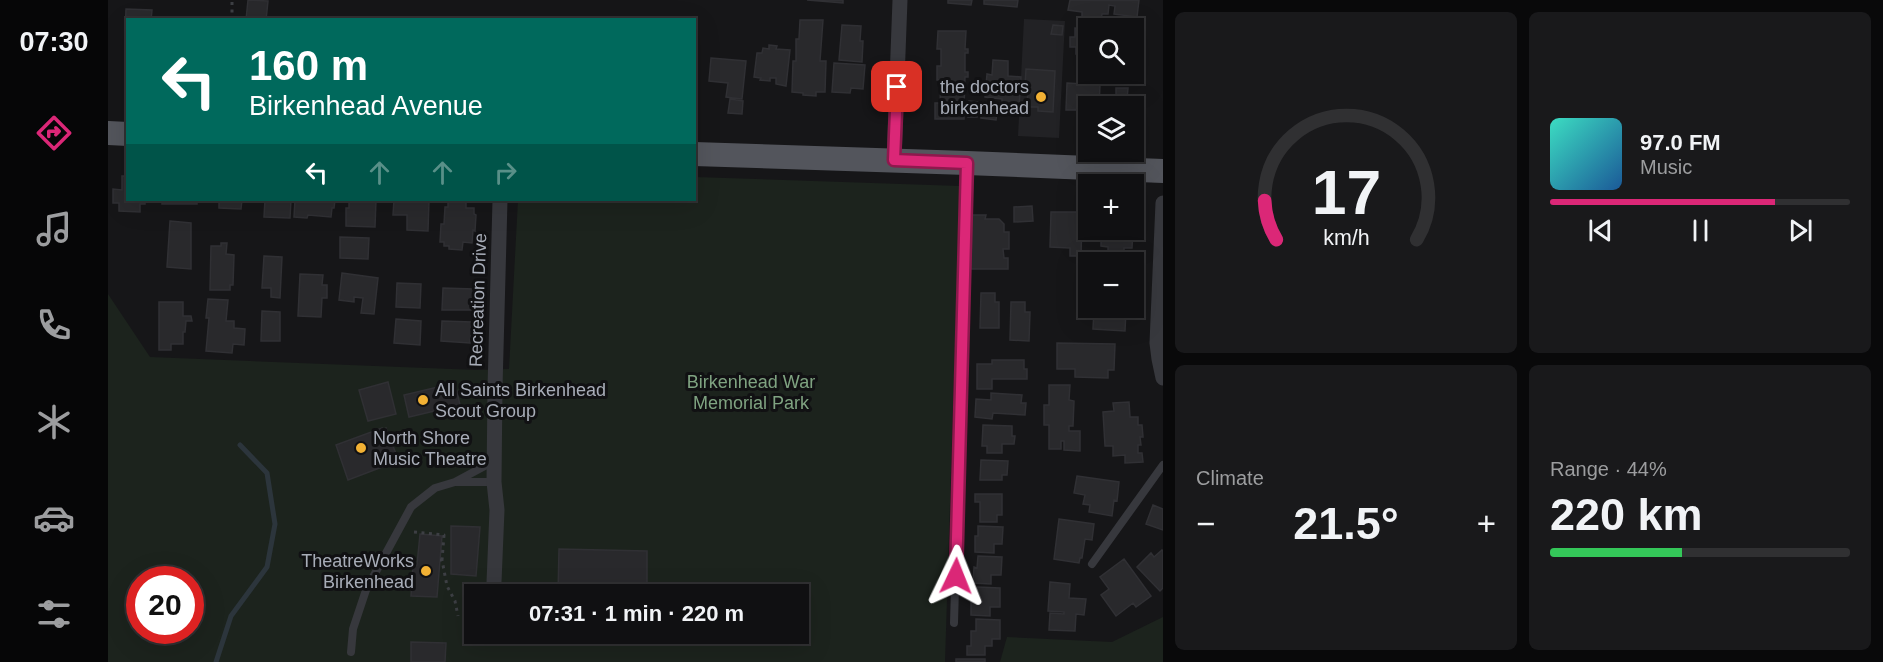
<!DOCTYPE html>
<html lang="en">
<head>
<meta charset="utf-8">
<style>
  :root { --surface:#101012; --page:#19191b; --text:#f1f3f6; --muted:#9c9d9f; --line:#303032; --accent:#db2777 }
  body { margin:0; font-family:Arial,sans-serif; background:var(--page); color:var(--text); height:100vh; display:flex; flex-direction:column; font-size:22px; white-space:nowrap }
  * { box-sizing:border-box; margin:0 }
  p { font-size:20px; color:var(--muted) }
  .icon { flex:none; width:33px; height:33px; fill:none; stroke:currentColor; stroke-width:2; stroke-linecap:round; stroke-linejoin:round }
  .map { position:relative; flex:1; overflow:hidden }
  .sheet { display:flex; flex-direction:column; gap:12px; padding:12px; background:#09090a; width:720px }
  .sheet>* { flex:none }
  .banner { position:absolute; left:18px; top:18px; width:570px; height:183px; border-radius:0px; box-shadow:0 6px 24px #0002,0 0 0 2px var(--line); background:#00695c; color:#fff; overflow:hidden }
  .controls { position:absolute; left:970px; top:18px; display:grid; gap:12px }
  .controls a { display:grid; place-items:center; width:66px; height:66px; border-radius:0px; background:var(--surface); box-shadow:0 6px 24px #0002,0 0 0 2px var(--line); font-size:30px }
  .speed { position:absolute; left:18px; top:566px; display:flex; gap:12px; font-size:30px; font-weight:700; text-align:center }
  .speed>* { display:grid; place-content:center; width:78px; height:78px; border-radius:50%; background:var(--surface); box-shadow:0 6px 24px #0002,0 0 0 2px var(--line); line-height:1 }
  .speed .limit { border:9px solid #d22; background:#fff; color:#111 }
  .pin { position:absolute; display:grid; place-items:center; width:51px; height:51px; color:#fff; margin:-26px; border-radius:12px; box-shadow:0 3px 9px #0006 }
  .me { position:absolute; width:66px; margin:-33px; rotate:2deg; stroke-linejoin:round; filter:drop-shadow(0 0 4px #0008) }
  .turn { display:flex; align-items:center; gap:21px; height:126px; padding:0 24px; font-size:27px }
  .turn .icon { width:78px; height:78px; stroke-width:2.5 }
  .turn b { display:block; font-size:42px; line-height:51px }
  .lanes { display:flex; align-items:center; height:57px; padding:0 24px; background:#0003; justify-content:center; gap:30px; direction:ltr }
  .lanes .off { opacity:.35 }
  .big { font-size:45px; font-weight:800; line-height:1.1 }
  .sheet .widget { flex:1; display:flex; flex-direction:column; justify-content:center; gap:9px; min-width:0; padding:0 21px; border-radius:9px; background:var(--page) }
  .sheet .dial { align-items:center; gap:0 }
  .dial svg { height:156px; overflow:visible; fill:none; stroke:var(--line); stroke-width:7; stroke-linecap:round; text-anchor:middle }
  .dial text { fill:var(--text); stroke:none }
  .song { display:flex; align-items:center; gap:18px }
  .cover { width:72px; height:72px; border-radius:9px; background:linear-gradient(135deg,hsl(170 70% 55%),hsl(210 70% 35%)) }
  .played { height:6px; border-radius:3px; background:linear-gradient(90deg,var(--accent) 75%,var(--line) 75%) }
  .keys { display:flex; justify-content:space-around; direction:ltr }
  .heat { display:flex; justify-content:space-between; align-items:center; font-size:33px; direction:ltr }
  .charge { height:9px; border-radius:4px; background:linear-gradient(90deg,#34c759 44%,var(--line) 0) }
  .sheet .tiles { flex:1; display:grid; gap:12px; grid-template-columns:repeat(2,1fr) }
  .trip { position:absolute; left:356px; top:584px; width:345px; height:60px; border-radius:0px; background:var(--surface); box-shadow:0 6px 24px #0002,0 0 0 2px var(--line); font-weight:800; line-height:60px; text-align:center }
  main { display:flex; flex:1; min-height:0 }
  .dock { display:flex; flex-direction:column; width:108px; justify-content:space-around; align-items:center; background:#060607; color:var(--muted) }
  .dock .icon { width:42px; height:42px }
  .dock .active { color:var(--accent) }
  .dock b { font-size:27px; color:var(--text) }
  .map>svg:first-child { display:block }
</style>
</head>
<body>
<main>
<nav class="dock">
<b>07:30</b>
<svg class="icon active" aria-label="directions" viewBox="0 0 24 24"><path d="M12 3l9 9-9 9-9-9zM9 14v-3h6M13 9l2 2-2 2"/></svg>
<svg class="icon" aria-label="music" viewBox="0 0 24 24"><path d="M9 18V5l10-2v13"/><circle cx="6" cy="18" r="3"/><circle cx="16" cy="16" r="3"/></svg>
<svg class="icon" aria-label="phone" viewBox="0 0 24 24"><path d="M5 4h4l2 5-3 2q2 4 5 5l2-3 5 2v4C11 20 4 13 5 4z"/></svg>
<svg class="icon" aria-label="climate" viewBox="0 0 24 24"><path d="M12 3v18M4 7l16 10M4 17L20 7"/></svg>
<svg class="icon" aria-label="car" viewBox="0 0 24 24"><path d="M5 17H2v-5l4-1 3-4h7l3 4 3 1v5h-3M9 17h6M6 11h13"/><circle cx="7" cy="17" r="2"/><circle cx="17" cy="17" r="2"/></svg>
<svg class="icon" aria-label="filters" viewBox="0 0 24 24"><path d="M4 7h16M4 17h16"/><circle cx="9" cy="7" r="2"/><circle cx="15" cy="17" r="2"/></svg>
</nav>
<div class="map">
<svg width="1055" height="662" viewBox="0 0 1055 662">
  <rect width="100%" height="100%" fill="#161618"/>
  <path fill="#222225" d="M916,19L957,21L951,138L910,136Z"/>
  <path fill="#1c231d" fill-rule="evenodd" d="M587,177L852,186L837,662H0V294L42,357L369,370L401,369L410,200H586ZM32,579H82V630H32ZM366,594H690V633H366Z
    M1055,617V662H892L899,637L1004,642Z"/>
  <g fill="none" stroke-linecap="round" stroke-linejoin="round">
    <path stroke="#2c353c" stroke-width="5" d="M108,662L123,616L159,567L167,524L159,473L132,445"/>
  </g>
  <path fill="#29292c" stroke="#303034" stroke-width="1.5" d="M140,0L160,1L158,20H138Z
    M699,0H735V3Z
    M840,0H864L863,5L840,3Z
    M876,0H910L909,7L876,4Z
    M962,0H1031L1029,17L1006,14L1007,6L1001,5L1000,14H994L993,22L974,20V12L960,10Z
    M18,9L44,10L43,20H20V34H17Z
    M692,20H715L712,61H718L717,92H708V96L695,95V93L684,92L685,61H688V39H691Z
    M734,25L753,26L752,41H755L754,62L731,60Z
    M945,25L955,26L954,35L943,34Z
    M967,28L981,29V69L970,68L971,54H968V47H962V37H967Z
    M830,31H858L857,49H860V53H857V72H860V77H857L856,107L858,106V112L856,111V119H827V103H832L833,80H829V66H833V49H829Z
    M1026,37L1027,74H1007H1026Z
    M661,45L669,46L668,49L682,50L678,86L668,84V78H662V81L652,80L653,78L646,77L649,53H654L655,48L661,49Z
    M18,48H20V70L17,69Z
    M603,58L638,61L634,99L618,97L620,83L601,81Z
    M885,60L900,61V76L913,77L911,106L894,104V99L877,97L879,74L884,75Z
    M726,63L757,65L755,89L743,88L742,93L724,92Z
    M918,69L947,71L945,112L930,111V107H919L920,86H917Z
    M959,83L992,85L991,106H981V114H973V110H958Z
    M1008,88H1020L1019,100H1027L1026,116V106H1002V99H1008Z
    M622,99L635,101L634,114L620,113Z
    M861,101L870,102L869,117H860Z
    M874,102L890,104L888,120L873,118Z
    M14,176H20V200H37V204H32V212L11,211V203H5V189L14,190Z
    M54,200H89V204H54Z
    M111,200H134L133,209L111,208Z
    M157,200H183L182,218L156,217Z
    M187,200H227L226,208H224L223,217L200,215L199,218L186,217Z
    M241,200H268L267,227L238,226V208H241Z
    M286,200H321L320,231L299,230V215H285Z
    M340,200H358V208H366V214L368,215L367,231L365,230L364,243L355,242L354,250L341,249V246H336V242H332L333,224H336L337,207H340Z
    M924,206L925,221L906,222V207Z
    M943,212H971V219H974L973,256H962V248L942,247Z
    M864,215H878L877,219H891L896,224V232H901V249H895L896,258H900V269H863Z
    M62,221L83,223V269L59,267Z
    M996,230H1025L1024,248H1016V257L1000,256V247L993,246V231H996Z
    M232,237L261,238L260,259L232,258Z
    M113,243H119L118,254L126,255L125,285H122V290H102L103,246H113Z
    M156,256L174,257L172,298L163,297V288H154Z
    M996,259L1021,260V262H996Z
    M234,273L270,278L266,314L253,313L255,298L246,297V302L231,300Z
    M192,274L215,275L214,285H219V298H214L213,317L190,316Z
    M289,283L313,284L312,308L288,307Z
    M335,288L366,289L365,310H334Z
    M873,293H887V302H891V328H872Z
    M100,299L120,300L118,321H126V328L137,329L136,345L125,344L124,353L98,351L101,318H98Z
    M51,302H75V316H83L84,321H78L77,332H75V344H63V350H51Z
    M903,302H917V312H922L921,341L902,340Z
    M986,309L1018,310L1017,331L985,329Z
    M154,311L172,312V341H153Z
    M288,319L313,321L312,345L286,343Z
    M334,321L364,322L362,343L333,341Z
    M949,343L1007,344L1006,370H1000V378L967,377V369H949Z
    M884,360H916V369H919V379H884V389H869V364H884Z
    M280,382L288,414L260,421L251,390Z
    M347,383L352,405L301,417L296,395Z
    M941,385H962L961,400L966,401L965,426H961V431H972V451L956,450V441H953V449H941V425H936V405H941Z
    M883,393L914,395L913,403H918L917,415L885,413L884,419L867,417L868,399L883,400Z
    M1021,402L1022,417H1030V425H1034L1035,437H1032L1033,445H1030V453H1034L1035,462L1017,463V455L1005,456V446H997L995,412L1006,411L1005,403Z
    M875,425L904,426V436H907L906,444H894V453H879V446H874Z
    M274,428V430L278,428L292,464L283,467L282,464L240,480L228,445Z
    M873,460L900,461L899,475H894V480H872Z
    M969,476L1011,482L1009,501L1006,500L1004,516L981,512L982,505L975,504L977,495L966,493Z
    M867,494H894V515H889V522H872V502H867Z
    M1045,505L1055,509V530L1038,524Z
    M951,519L986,524L984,540L977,539L974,558H972L971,563L946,559Z
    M343,526L372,527L368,576L343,574Z
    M870,526L895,527L894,544H886V553L867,552V536H870Z
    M312,534L334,536L329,597L303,596L305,565H309Z
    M451,549L539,551V594H450Z
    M1054,550L1055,552V588L1052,591L1029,567L1043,553L1046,557Z
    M870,556L894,557L893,575H883V584L865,583L866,567L869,568Z
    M1016,559L1043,596L1028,607L1025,603L1008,616L993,595L1001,589L992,577Z
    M942,582L962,584L961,598L978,599L976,615L968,614L967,631L941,630L942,613L956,614V612L940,611Z
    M869,587L892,588V607H882V616L863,615V600H869Z
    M868,619L892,620V639H884V646H877V655H859V646H863V631H868Z
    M453,633H538V635Z
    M303,642L338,643L337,662H303Z
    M848,659H877V662H848Z"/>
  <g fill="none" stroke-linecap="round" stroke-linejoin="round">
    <path stroke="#3d3f44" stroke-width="3" stroke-dasharray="3 4.5" stroke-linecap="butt" d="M124,20V0
      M306,532L336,535L334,560
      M332,560H334L339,586L347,601L350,616"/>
    <path stroke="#37383d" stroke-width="8" d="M349,482H386
      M984,564L1055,465
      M846,623L859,166
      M243,652L245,629L258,590L303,507L327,488L347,482L386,461"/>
    <path stroke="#37383d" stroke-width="15" d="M786,160L792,0
      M1055,203L1049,343L1051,359L1055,378
      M386,582L389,510L386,482L387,388L392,200"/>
    <path stroke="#53555c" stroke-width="24" d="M0,133L20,134
      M586,154L859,163L1055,171"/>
  </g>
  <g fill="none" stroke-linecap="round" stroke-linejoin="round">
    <defs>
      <path id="route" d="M789,87L786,160L859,163L848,576"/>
    </defs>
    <use href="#route" stroke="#8e194d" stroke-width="15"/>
    <use href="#route" stroke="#db2777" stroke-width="10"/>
  </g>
  <g fill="#f2b134" stroke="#111113" stroke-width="2">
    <circle cx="933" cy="97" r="6"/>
    <circle cx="315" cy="400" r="6"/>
    <circle cx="253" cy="448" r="6"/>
    <circle cx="318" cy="571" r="6"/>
  </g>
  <g text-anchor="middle" stroke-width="6" stroke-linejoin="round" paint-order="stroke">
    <g font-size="18" fill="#a8adb8" stroke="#111113" text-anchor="end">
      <text x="921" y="93">the doctors<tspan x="921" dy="21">birkenhead</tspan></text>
      <text x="327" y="396" text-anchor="start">All Saints Birkenhead<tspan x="327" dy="21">Scout Group</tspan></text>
      <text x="265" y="444" text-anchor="start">North Shore<tspan x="265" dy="21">Music Theatre</tspan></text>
      <text x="306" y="567">TheatreWorks<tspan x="306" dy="21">Birkenhead</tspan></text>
    </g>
    <g font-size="18" fill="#a8adb8" stroke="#111113">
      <text transform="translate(370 300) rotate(-88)" y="6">Recreation Drive</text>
    </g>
    <g font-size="18" fill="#7fa381" stroke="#111113">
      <text x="643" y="388">Birkenhead War<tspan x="643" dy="21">Memorial Park</tspan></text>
    </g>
  </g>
</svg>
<div class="controls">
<a><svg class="icon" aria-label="search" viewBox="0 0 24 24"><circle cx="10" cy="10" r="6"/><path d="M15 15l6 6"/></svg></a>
<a><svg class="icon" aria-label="layers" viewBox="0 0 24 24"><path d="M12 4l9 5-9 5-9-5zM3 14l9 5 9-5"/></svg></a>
<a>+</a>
<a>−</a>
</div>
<div class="speed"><div class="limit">20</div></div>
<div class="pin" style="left:789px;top:87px;background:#d93025"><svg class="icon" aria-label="arrive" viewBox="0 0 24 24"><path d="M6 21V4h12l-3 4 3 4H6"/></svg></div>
<svg class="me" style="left:848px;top:576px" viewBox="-20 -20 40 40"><path d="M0-17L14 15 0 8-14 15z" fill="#db2777" stroke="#fff" stroke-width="4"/></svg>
<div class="trip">07:31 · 1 min · 220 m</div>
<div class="banner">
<div class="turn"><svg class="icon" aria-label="left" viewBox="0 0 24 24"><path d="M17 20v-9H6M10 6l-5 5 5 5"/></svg><div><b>160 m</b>Birkenhead Avenue</div></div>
<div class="lanes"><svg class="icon" aria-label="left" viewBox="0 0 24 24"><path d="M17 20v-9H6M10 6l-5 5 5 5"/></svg><svg class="icon off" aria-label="ahead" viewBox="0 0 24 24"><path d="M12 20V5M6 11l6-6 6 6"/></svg><svg class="icon off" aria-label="ahead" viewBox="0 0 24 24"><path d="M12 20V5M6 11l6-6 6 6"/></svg><svg class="icon off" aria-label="right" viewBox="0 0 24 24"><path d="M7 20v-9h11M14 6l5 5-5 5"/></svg></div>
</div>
</div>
<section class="sheet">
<div class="tiles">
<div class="widget dial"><svg viewBox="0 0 100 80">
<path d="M14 69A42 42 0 1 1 86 69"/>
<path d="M14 69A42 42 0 0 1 8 49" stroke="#db2777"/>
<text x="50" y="56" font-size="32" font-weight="700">17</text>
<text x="50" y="72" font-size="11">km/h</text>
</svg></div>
<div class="widget">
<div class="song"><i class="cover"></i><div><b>97.0 FM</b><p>Music</p></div></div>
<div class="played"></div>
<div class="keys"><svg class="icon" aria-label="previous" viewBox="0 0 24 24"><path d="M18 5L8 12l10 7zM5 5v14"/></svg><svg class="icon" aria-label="pause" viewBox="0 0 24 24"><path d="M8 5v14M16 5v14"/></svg><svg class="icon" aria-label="next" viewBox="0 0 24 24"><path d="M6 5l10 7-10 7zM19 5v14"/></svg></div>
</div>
<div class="widget"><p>Climate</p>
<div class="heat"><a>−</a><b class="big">21.5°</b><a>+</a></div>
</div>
<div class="widget"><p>Range · 44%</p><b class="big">220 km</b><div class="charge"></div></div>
</div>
</section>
</main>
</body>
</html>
